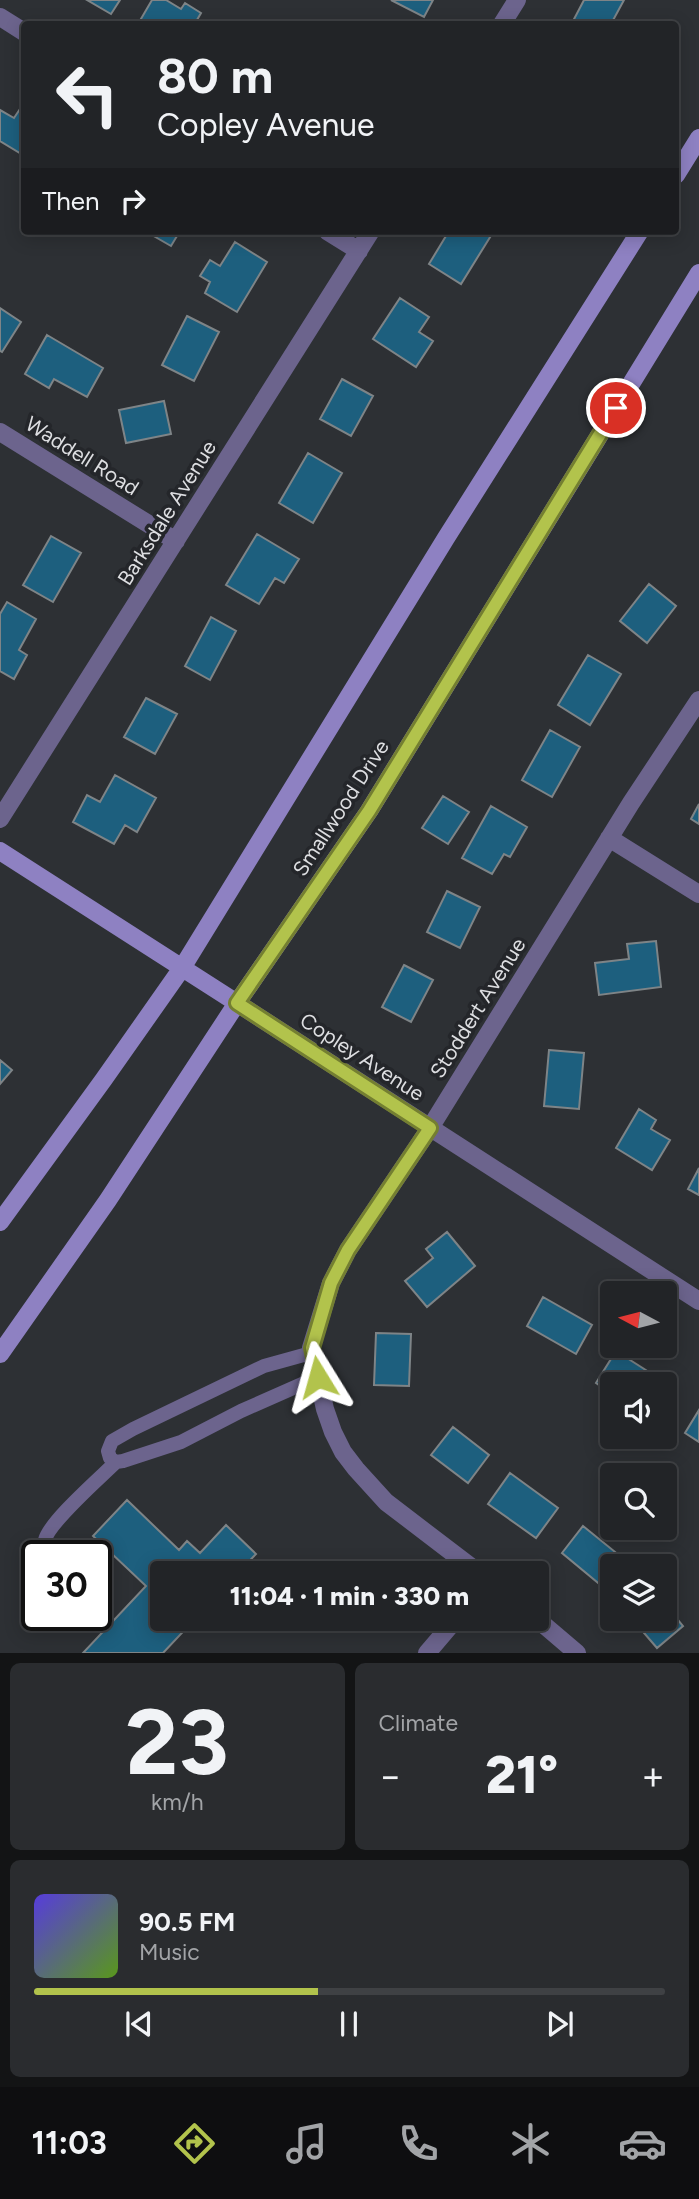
<!DOCTYPE html>
<html lang="en">
<head>
<meta charset="utf-8">
<style>
  :root { --surface:#222427; --page:#2a2c2f; --text:#f1f3f6; --muted:#a2a4a7; --line:#3f4144; --accent:#b2c34c }
  body { margin:0; font-family:Figtree,sans-serif; background:var(--page); color:var(--text); height:100vh; display:flex; flex-direction:column; font-size:26px; white-space:nowrap }
  * { box-sizing:border-box; margin:0 }
  p { font-size:23px; color:var(--muted) }
  .icon { flex:none; width:38px; height:38px; fill:none; stroke:currentColor; stroke-width:2; stroke-linecap:round; stroke-linejoin:round }
  .map { position:relative; height:1653px; overflow:hidden }
  .details { display:flex; flex-direction:column; gap:10px; padding:10px; background:#131415; flex:1 }
  .details>* { flex:none }
  .banner { position:absolute; left:21px; top:21px; width:658px; height:214px; border-radius:7px; box-shadow:0 4px 18px #0003,0 0 0 2px var(--line); background:#222427; color:var(--text); overflow:hidden }
  .needle { width:46px; rotate:277deg }
  .controls { position:absolute; left:600px; top:1281px; display:grid; gap:14px }
  .controls a { display:grid; place-items:center; width:77px; height:77px; border-radius:7px; background:var(--surface); box-shadow:0 4px 18px #0003,0 0 0 2px var(--line); font-size:35px }
  .speed { position:absolute; left:21px; top:1540px; display:flex; gap:14px; font-size:35px; font-weight:700; text-align:center }
  .speed>* { display:grid; place-content:center; width:91px; height:91px; border-radius:50%; background:var(--surface); box-shadow:0 4px 18px #0003,0 0 0 2px var(--line); line-height:1 }
  .speed .limit { border:4px solid #111; border-radius:10px; background:#fff; color:#111 }
  .pin { position:absolute; display:grid; place-items:center; width:60px; height:60px; color:#fff; margin:-30px; border:4px solid #fff; border-radius:50%; box-shadow:0 2px 7px #0007 }
  .me { position:absolute; width:77px; margin:-38px; rotate:352deg; stroke-linejoin:round; filter:drop-shadow(0 0 5px #0008) }
  .turn { display:flex; align-items:center; gap:24px; height:147px; padding:0 21px; font-size:32px }
  .turn .icon { width:91px; height:91px; stroke-width:2.5 }
  .turn b { display:block; font-size:49px; line-height:60px }
  .then { display:flex; align-items:center; height:66px; padding:0 21px; background:#0003; gap:14px; font-size:26px }
  .big { font-size:52px; font-weight:800; line-height:1.1 }
  .details .tile { flex:1; display:flex; flex-direction:column; justify-content:center; gap:10px; min-width:0; padding:0 24px; border-radius:10px; background:var(--page) }
  .details .dial { align-items:center; gap:0 }
  .dial b { font-size:91px; line-height:1 }
  .song { display:flex; align-items:center; gap:21px }
  .cover { width:84px; height:84px; border-radius:10px; background:linear-gradient(135deg,hsl(250 70% 55%),hsl(90 70% 35%)) }
  .played { height:7px; border-radius:4px; background:linear-gradient(90deg,var(--accent) 45%,var(--line) 45%) }
  .keys { display:flex; justify-content:space-around; direction:ltr }
  .heat { display:flex; justify-content:space-between; align-items:center; font-size:38px; direction:ltr }
  .details .tiles { flex:1; display:grid; gap:10px; grid-template-columns:1fr 1fr }
  .tile:last-child { grid-column:span 2 }
  .trip { position:absolute; left:150px; top:1561px; width:399px; height:70px; border-radius:7px; background:var(--surface); box-shadow:0 4px 18px #0003,0 0 0 2px var(--line); font-weight:800; line-height:70px; text-align:center }
  .dock { display:flex; height:112px; justify-content:space-around; align-items:center; background:#0e0e10; color:var(--muted) }
  .dock .icon { width:49px; height:49px }
  .dock .selected { color:var(--accent) }
  .dock b { font-size:32px; color:var(--text) }
  .map>svg:first-child { display:block }
</style>
</head>
<body>
<div class="map">
<svg width="699" height="1653" viewBox="0 0 699 1653">
  <rect width="100%" height="100%" fill="#2d3034"/>
  <path fill="#1d5f7e" stroke="#7e8487" stroke-width="2" d="M87,0H120L111,14Z
    M152,0H166L181,9L185,3L201,13L197,20L204,24H138Z
    M391,0H433L424,17Z
    M584,0H624L611,24H575L572,23Z
    M20,109L24,112V152L23,155L0,141V110L14,118Z
    M145,231H180L171,246Z
    M449,231H487L492,234L461,284L429,264Z
    M235,242L267,262L237,312L205,293L210,282L200,276L210,260L220,266Z
    M400,298L429,317L419,332L433,341L416,367L373,339Z
    M0,308L21,322L2,352L0,351Z
    M187,316L219,332L194,381L162,365Z
    M47,335L103,368L87,397L54,379L49,388L25,374Z
    M342,379L373,396L351,436L320,419Z
    M164,401L171,434L126,443L119,410Z
    M308,453L342,473L313,523L279,503Z
    M257,534L299,559L284,583L275,578L259,604L226,585Z
    M51,536L81,553L53,602L23,585Z
    M649,584L676,606L647,643L620,621Z
    M7,602L36,619L19,650L27,655L14,679L0,671V614Z
    M211,617L236,631L210,680L185,666Z
    M588,655L621,674L590,725L558,705Z
    M146,698L177,714L155,754L124,737Z
    M550,730L580,747L552,797L522,780Z
    M115,775L156,798L137,832L125,825L114,844L73,822L87,795L100,802Z
    M443,796L469,812L448,844L422,828Z
    M699,804V824L691,819Z
    M491,806L527,827L510,857L504,854L492,874L462,858Z
    M447,891L480,907L460,948L427,932Z
    M656,941L661,987L599,995L595,963L629,959L627,944Z
    M404,965L433,980L411,1022L382,1007Z
    M549,1050L584,1053L579,1109L544,1106Z
    M0,1060L12,1070L0,1084Z
    M639,1109L656,1120L651,1129L670,1140L652,1170L616,1148Z
    M699,1168V1195L688,1189Z
    M447,1232L475,1266L427,1307L405,1281L433,1258L426,1249Z
    M543,1297L592,1325L576,1354L527,1326Z
    M376,1333L411,1334L409,1386L374,1385Z
    M616,1351L666,1383L665,1384H612V1394L596,1383Z
    M699,1410V1442L685,1433Z
    M453,1427L489,1455L468,1483L431,1455Z
    M510,1473L558,1508L536,1538L488,1504Z
    M127,1500L179,1550L187,1541L200,1553L226,1525L256,1554L238,1573H163V1619H195L163,1653H83L146,1586L93,1536Z
    M583,1526L625,1560L619,1566H612V1575L603,1587L562,1553Z
    M665,1604L683,1626L657,1648L632,1619H665Z
    M352,1619H378L371,1630Z"/>
  <g fill="none" stroke-linecap="round" stroke-linejoin="round">
    <path stroke="#6c648d" stroke-width="14" d="M311,1353L264,1366L133,1429L112,1441L108,1451L110,1458L116,1462L123,1461L181,1442L241,1411L318,1377
      M49,1556C46,1550 44,1546 45,1540C49,1522 101,1477 116,1462"/>
    <path stroke="#6c648d" stroke-width="18" d="M0,17L24,32
      M502,24L517,0
      M327,231L359,251
      M0,432L176,541
      M0,819L371,231
      M609,838L699,894
      M237,1003L699,1301
      M479,1573L386,1502L356,1469L343,1452L333,1432L325,1409L311,1348L331,1283L348,1250L430,1128L631,803L699,700
      M537,1619L577,1653
      M427,1653L456,1619"/>
    <path stroke="#8e81c2" stroke-width="18" d="M676,175L699,138
      M0,851L237,1003
      M0,1222L104,1079L182,968L446,538L640,231
      M0,1354L108,1200L237,1003L369,811L699,273"/>
  </g>
  <g fill="none" stroke-linecap="round" stroke-linejoin="round">
    <defs>
      <path id="route" d="M318,1377L312,1348L331,1283L348,1250L430,1128L237,1003L369,811L616,408"/>
    </defs>
    <use href="#route" stroke="#747f31" stroke-width="18"/>
    <use href="#route" stroke="#b2c34c" stroke-width="12"/>
  </g>
  <g text-anchor="middle" stroke-width="7" stroke-linejoin="round" paint-order="stroke">
    <g font-size="21" fill="#dddee1" stroke="#24262a">
      <text transform="translate(82 456) rotate(32)" y="7">Waddell Road</text>
      <text transform="translate(167 513) rotate(-58)" y="7">Barksdale Avenue</text>
      <text transform="translate(341 808) rotate(-57)" y="7">Smallwood Drive</text>
      <text transform="translate(478 1008) rotate(-58)" y="7">Stoddert Avenue</text>
      <text transform="translate(362 1057) rotate(33)" y="7">Copley Avenue</text>
    </g>
  </g>
</svg>
<div class="controls">
<a><svg class="needle" viewBox="-14 -14 28 28"><path d="M0-13l5 13h-10z" fill="#e53935"/><path d="M0 13l5-13h-10z" fill="#a2a4a7"/></svg></a>
<a><svg class="icon" aria-label="sound" viewBox="0 0 24 24"><path d="M4 9h4l5-4v14l-5-4H4zM17 9q2 3 0 6"/></svg></a>
<a><svg class="icon" aria-label="search" viewBox="0 0 24 24"><circle cx="10" cy="10" r="6"/><path d="M15 15l6 6"/></svg></a>
<a><svg class="icon" aria-label="layers" viewBox="0 0 24 24"><path d="M12 4l9 5-9 5-9-5zM3 14l9 5 9-5"/></svg></a>
</div>
<div class="speed"><div class="limit">30</div></div>
<div class="pin" style="left:616px;top:408px;background:#d93025"><svg class="icon" aria-label="arrive" viewBox="0 0 24 24"><path d="M6 21V4h12l-3 4 3 4H6"/></svg></div>
<svg class="me" style="left:318px;top:1377px" viewBox="-20 -20 40 40"><path d="M0-17L14 15 0 8-14 15z" fill="#b2c34c" stroke="#fff" stroke-width="4"/></svg>
<div class="trip">11:04 · 1 min · 330 m</div>
<div class="banner">
<div class="turn"><svg class="icon" aria-label="left" viewBox="0 0 24 24"><path d="M17 20v-9H6M10 6l-5 5 5 5"/></svg><div><b>80 m</b>Copley Avenue</div></div>
<div class="then">Then<svg class="icon" aria-label="right" viewBox="0 0 24 24"><path d="M7 20v-9h11M14 6l5 5-5 5"/></svg></div>
</div>
</div>
<section class="details">
<div class="tiles">
<div class="tile dial"><b>23</b><p>km/h</p></div>
<div class="tile"><p>Climate</p>
<div class="heat"><a>−</a><b class="big">21°</b><a>+</a></div>
</div>
<div class="tile">
<div class="song"><i class="cover"></i><div><b>90.5 FM</b><p>Music</p></div></div>
<div class="played"></div>
<div class="keys"><svg class="icon" aria-label="previous" viewBox="0 0 24 24"><path d="M18 5L8 12l10 7zM5 5v14"/></svg><svg class="icon" aria-label="pause" viewBox="0 0 24 24"><path d="M8 5v14M16 5v14"/></svg><svg class="icon" aria-label="next" viewBox="0 0 24 24"><path d="M6 5l10 7-10 7zM19 5v14"/></svg></div>
</div>
</div>
</section>
<nav class="dock">
<b>11:03</b>
<svg class="icon selected" aria-label="directions" viewBox="0 0 24 24"><path d="M12 3l9 9-9 9-9-9zM9 14v-3h6M13 9l2 2-2 2"/></svg>
<svg class="icon" aria-label="music" viewBox="0 0 24 24"><path d="M9 18V5l10-2v13"/><circle cx="6" cy="18" r="3"/><circle cx="16" cy="16" r="3"/></svg>
<svg class="icon" aria-label="phone" viewBox="0 0 24 24"><path d="M5 4h4l2 5-3 2q2 4 5 5l2-3 5 2v4C11 20 4 13 5 4z"/></svg>
<svg class="icon" aria-label="climate" viewBox="0 0 24 24"><path d="M12 3v18M4 7l16 10M4 17L20 7"/></svg>
<svg class="icon" aria-label="car" viewBox="0 0 24 24"><path d="M5 17H2v-5l4-1 3-4h7l3 4 3 1v5h-3M9 17h6M6 11h13"/><circle cx="7" cy="17" r="2"/><circle cx="17" cy="17" r="2"/></svg>
</nav>
</body>
</html>
